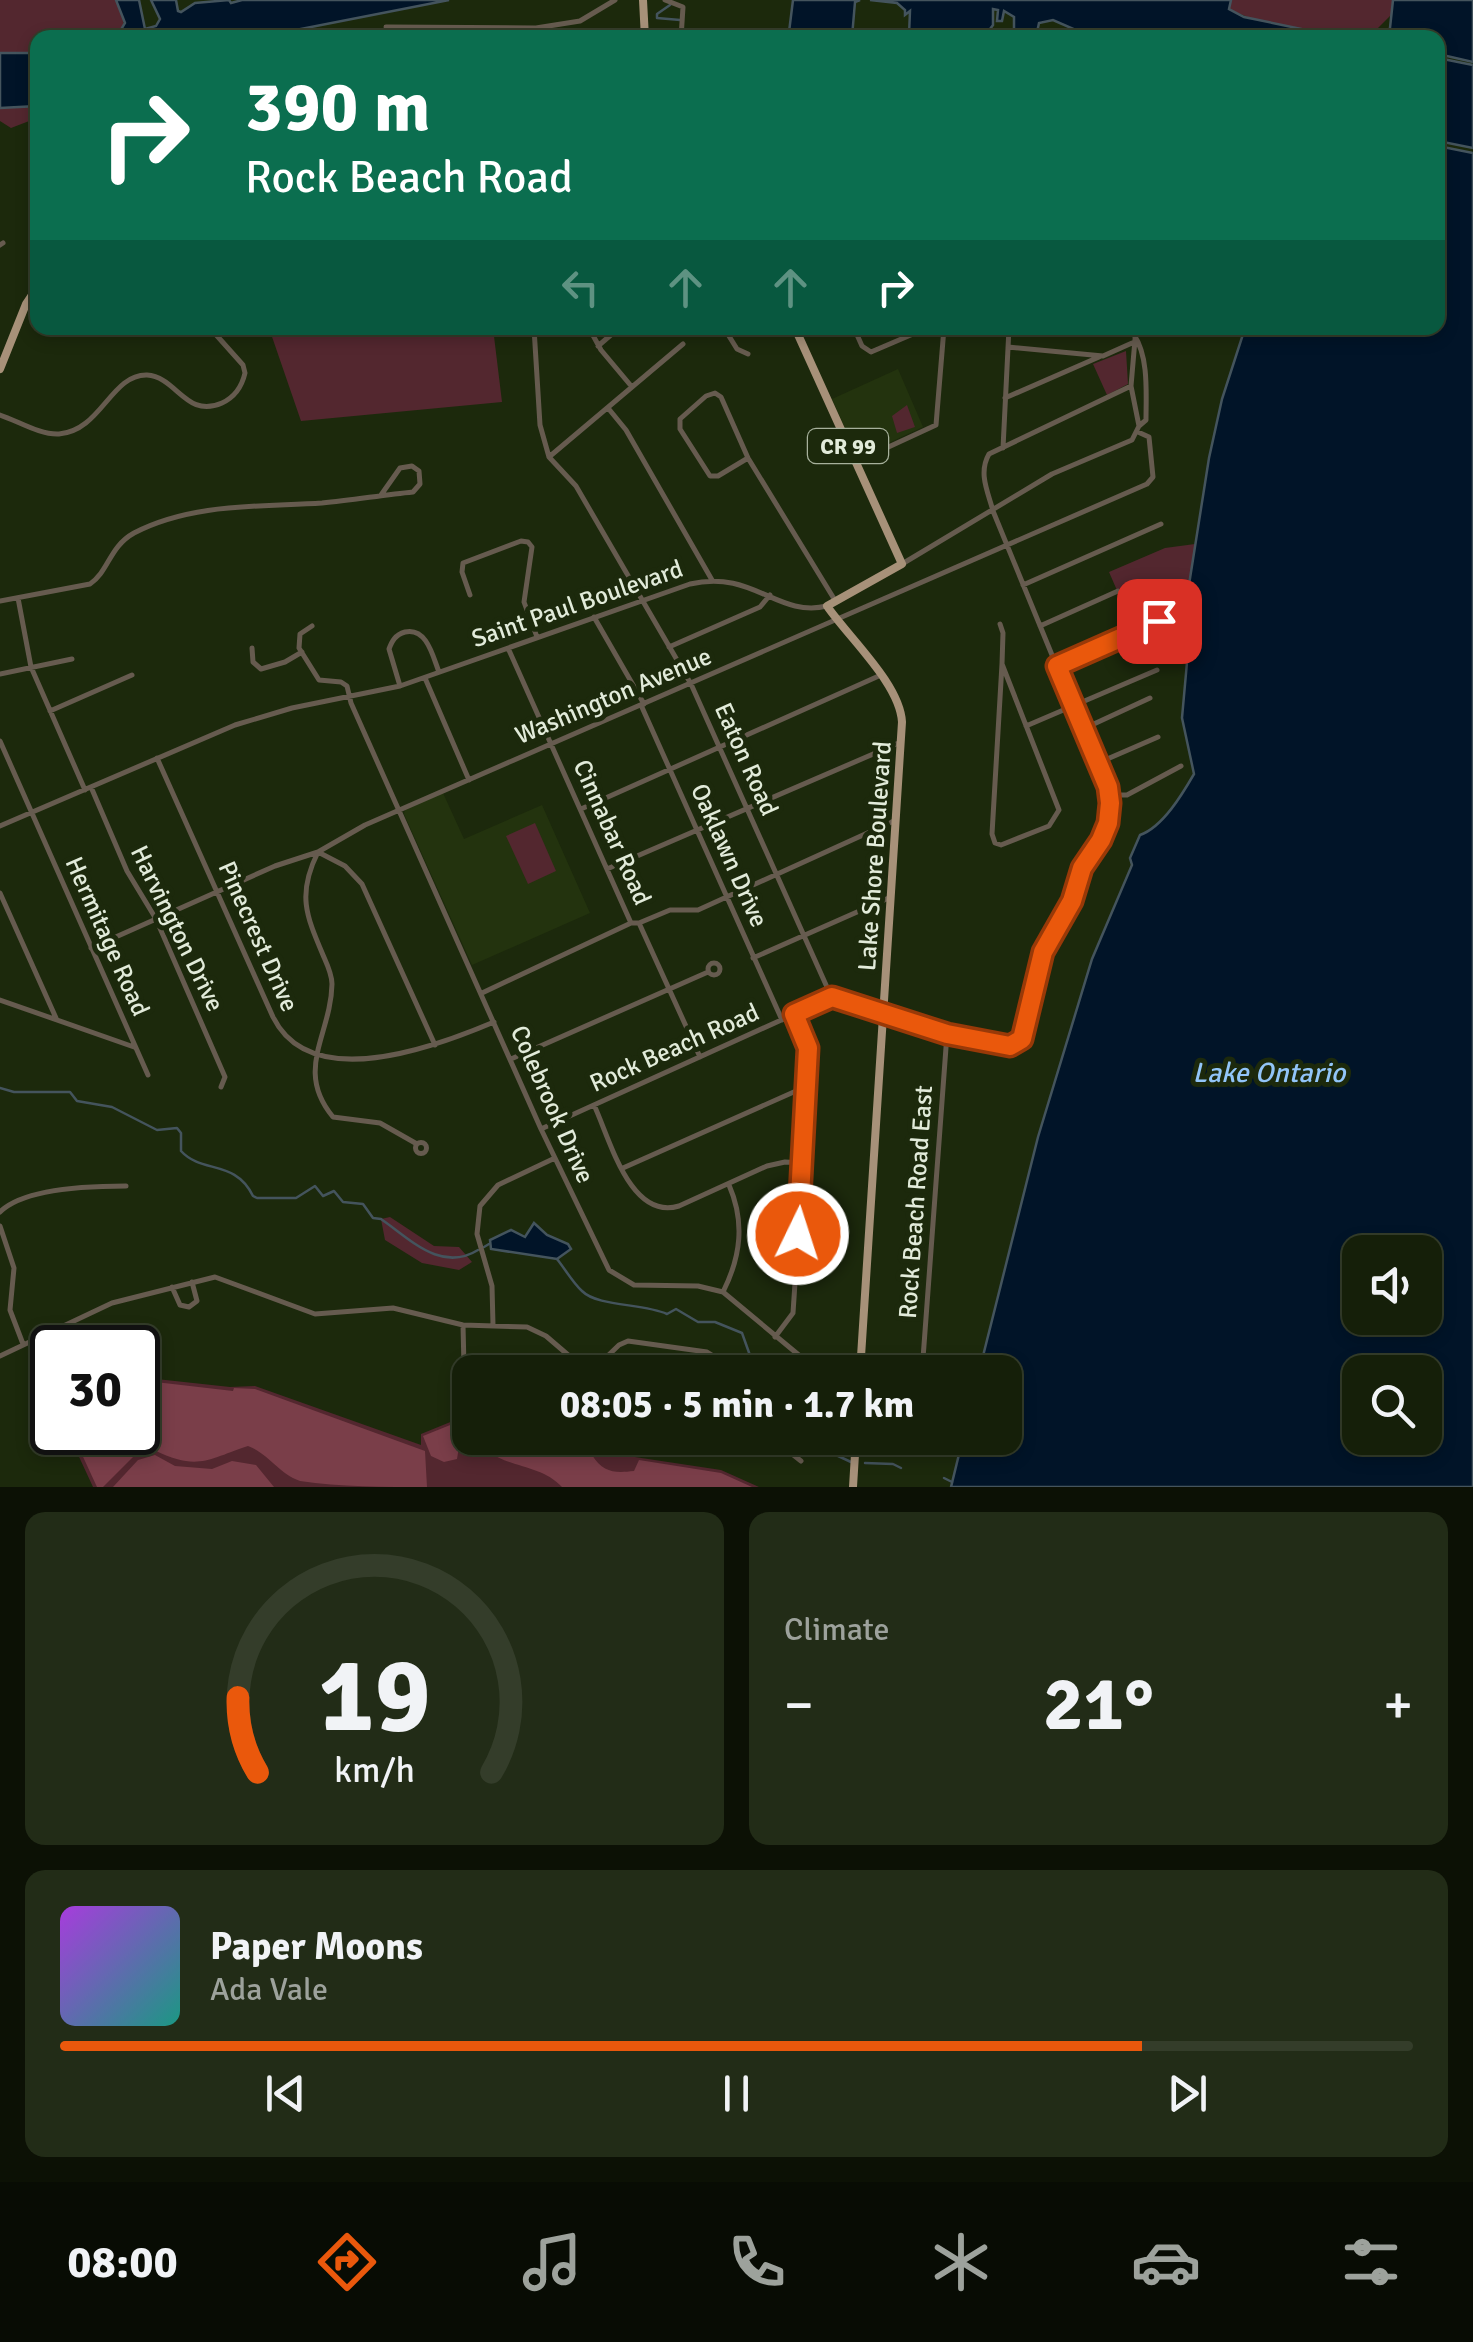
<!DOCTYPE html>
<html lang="en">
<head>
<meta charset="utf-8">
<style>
  :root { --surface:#151f09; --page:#222c17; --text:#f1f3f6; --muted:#9da29c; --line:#343d2a; --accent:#ea580c }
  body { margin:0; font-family:Signika,sans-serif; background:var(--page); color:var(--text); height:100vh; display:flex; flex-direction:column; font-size:38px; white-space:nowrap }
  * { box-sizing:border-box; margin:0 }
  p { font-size:32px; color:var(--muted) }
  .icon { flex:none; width:55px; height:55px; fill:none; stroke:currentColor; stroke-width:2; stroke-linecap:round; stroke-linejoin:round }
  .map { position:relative; height:1487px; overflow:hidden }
  .drawer { display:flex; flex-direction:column; gap:25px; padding:25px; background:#0c1105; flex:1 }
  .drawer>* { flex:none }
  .banner { position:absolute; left:30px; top:30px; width:1415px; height:305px; border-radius:20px; box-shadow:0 5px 15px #0003,0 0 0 2px var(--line); background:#0b6e4f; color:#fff; overflow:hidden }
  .fabs { position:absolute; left:1342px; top:1235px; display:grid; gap:20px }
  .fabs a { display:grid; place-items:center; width:100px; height:100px; border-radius:20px; background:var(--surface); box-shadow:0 5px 15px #0003,0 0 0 2px var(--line); font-size:50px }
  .speed { position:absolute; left:30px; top:1325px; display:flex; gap:20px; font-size:50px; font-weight:700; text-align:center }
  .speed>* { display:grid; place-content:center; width:130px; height:130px; border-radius:50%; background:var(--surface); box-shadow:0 5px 15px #0003,0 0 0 2px var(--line); line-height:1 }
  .speed .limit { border:5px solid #111; border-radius:15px; background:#fff; color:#111 }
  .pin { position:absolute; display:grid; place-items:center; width:85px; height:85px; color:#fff; margin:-42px; border-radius:20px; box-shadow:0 5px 15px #0006 }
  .me { position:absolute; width:110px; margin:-55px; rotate:4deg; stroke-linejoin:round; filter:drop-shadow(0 0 8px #0008) }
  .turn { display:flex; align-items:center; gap:35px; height:210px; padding:0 50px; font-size:45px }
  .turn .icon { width:130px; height:130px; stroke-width:2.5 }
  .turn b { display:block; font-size:70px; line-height:85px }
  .lanes { display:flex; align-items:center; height:95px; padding:0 50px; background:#0003; justify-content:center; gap:50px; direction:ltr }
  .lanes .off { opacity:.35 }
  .big { font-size:75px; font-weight:700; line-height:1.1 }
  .drawer .widget { flex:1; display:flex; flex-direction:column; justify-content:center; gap:15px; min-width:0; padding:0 35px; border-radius:20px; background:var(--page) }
  .drawer .dial { align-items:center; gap:0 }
  .dial svg { height:260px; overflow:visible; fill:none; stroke:var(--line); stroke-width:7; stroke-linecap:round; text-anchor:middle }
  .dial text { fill:var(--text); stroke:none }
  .song { display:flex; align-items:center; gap:30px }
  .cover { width:120px; height:120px; border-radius:15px; background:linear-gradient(135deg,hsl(280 70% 55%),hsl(170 70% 35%)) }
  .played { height:10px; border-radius:5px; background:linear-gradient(90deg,var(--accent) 80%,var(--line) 80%) }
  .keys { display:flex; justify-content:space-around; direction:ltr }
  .heat { display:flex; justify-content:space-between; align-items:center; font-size:55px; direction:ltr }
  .drawer .tiles { flex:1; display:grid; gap:25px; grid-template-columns:1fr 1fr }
  .widget:last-child { grid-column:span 2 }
  .trip { position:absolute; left:452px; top:1355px; width:570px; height:100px; border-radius:20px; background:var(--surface); box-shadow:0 5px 15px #0003,0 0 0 2px var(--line); font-weight:700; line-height:100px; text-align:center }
  .dock { display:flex; height:160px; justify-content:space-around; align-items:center; background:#080c04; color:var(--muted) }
  .dock .icon { width:70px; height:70px }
  .dock .active { color:var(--accent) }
  .dock b { font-size:45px; color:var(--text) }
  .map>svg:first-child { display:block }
</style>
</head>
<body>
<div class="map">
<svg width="1473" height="1487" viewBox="0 0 1473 1487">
  <rect width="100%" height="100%" fill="#1c290c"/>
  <path fill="#23330e" d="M898,369L923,427L858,457L832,399Z
    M443,793L464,839L542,805L590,913L472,965L404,814L405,810Z"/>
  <path fill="#53272f" d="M0,0H116C121,14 130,26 116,37L38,38L37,53H0Z
    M1231,0H1393L1392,14L1368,38C1327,37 1267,28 1229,9Z
    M37,106V118L11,128L0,121V108Z
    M269,328H493L502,402L301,421Z
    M1126,351L1128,384L1107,395L1093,364Z
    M907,405L915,427L897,433L892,416Z
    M1195,544L1188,591H1171L1126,611L1109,572L1165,548Z
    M535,823L556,871L528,884L506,836Z
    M390,1217L434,1246L459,1247L472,1262L459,1270L422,1263L385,1240L381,1219Z
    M138,1377L230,1387L255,1386L421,1445V1434L470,1414V1438H581L595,1451L721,1470L759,1487H93L68,1433L138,1432Z"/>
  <path fill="#7a3e49" d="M138,1380L233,1391L234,1388L255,1389L425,1451L427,1487C387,1487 339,1487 300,1481C278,1473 269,1454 248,1446C206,1460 198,1471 154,1450L135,1455L103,1487H97L72,1433L138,1432Z
    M470,1417V1438H473L459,1447L457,1459L444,1462L431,1456L423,1436Z
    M473,1438H575L583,1445L573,1453L592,1455C603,1473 615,1473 634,1471L639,1460L721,1473L752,1487H562C538,1461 498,1470 473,1438Z
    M155,1455L175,1466L212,1469L232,1461L256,1465L274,1487H113L138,1460Z"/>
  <path fill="#011428" stroke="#44545d" stroke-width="2.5" fill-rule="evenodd" d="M116,0H139L145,29L156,26L160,19L151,0H176L178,11L181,12L195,3L229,0L231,3L242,0H449L260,37L116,38L125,23Z
    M793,0H860L855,2L852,37L793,36L789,32Z
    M870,0H1231L1229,9L1244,17L1340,37L1094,38L1053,20L1039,23L1036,37H1014V17L1004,11L1002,21H997L998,10L993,9V25L984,37H899L909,35L910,11L905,15V10L897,3Z
    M1393,0H1473V62L1438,54V38L1389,37Z
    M0,53H37V106L0,108Z
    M1438,58L1473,65V148L1438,141Z
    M1438,146L1473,153V1487H951L963,1438H1005V1372H979L1038,1137L1092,959L1132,865L1130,858L1140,835C1163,827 1183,793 1194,774L1182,718L1189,640L1188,591L1209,458L1222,399L1245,328H1438ZM1425,1252V1318H1360V1252ZM1425,1372V1438H1360V1372Z
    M534,1223L547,1235L568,1244L571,1249L557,1259L491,1249L490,1240L511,1230L525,1237Z"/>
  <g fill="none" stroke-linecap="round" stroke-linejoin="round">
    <path stroke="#44545d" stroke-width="2.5" d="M670,5L657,14V18L680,20
      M0,1088L14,1092H70L77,1101L112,1107L157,1130L177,1128L181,1133V1151C202,1174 235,1159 253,1196L257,1198H296L315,1186L323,1196L334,1191L343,1202L363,1204L373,1218L381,1219C410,1239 441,1273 478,1250
      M484,1247L489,1244
      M557,1259C565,1269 573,1283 582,1291C598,1307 643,1303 667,1314L676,1309L698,1322H715L742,1333L752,1361L759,1365L762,1372
      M830,1438L836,1455L851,1462
      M865,1463L893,1464L901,1468
      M944,1478L952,1482"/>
    <path stroke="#665b4f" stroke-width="5" d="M665,0L683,7L681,38
      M386,27L536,28L580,21L615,0
      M0,245L3,243
      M534,328L540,425L549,457L576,486L691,684L831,996
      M589,328L601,350L632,387
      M724,328L737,349L748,354
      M854,328L862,346L871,352L913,334L943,332
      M1134,335C1149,357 1146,394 1146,420L1139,426
      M598,346L619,328
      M1008,347L1103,356L1132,343
      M1005,398L1099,357
      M608,408L626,430L712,580
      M0,415C18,421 40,435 59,434C101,431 111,374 147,375C177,377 186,419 222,403C235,397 242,386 245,373L243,365L210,328
      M1003,448L1009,328
      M549,457L683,344
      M748,458L718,476H710L680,429V419L706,396L715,393L721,397L748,458L836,602
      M856,462L936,425L944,328
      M902,564L1052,474L1132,440L1139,426L1131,386L1136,328
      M1023,585L1161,524
      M470,595L462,572L463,563L521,541L528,542L532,547L524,602L537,637
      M18,598L31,667L85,790
      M0,601L90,584C109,571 109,547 134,533C192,503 259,507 322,503C353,500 383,495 413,492L420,484L419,471L412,466L400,468L381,495
      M594,617L644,704
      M1000,624L1003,633L1002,664L1059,810L1049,826L1001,845L995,843L992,834L1002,664
      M312,626L300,634L299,648L319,680L341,682L347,686L351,703L541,1129L609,1270L634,1285L698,1286L723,1292L800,1356L860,1363
      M1040,626L1118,591
      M669,647L760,607L770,595
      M252,648L253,662L261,669L285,662L302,652
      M508,648L631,923
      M1057,665L1159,621
      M0,674L72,659
      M425,678L469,780
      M400,686L389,649C392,641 395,635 405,632C427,627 433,657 439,672
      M641,705L782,1020
      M50,711L132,675
      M1026,726L1157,670
      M1083,729L1150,698
      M0,741L148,1075
      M157,758L273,1017C311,1094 435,1047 494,1022
      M1098,763L1158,737
      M91,787L127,871L156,919L225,1077L221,1087
      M1109,788L1119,795H1127L1181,766
      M581,809L881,675
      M0,826L235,725L292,708L400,686L690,584C753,569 777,618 827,606
      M607,869L901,742
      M0,893L56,1018
      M639,923L700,1057
      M91,948L275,866L318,852L365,825L1147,484L1153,477L1149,437L1138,432
      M753,958L891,897
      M708 969a6 6 0 1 1 12 0a6 6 0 1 1-12 0Z
      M482,993L631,923H639L670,910H698L896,820
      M0,1000L134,1047
      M511,1059L708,972
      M594,1105C610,1139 630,1221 679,1206L767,1166L785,1162L803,1163
      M541,1129L832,997L947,1034L1009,1046L1022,1039L1042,955L1072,901L1081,868L1101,840L1108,823L1111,799L993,511C988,492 978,473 989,454L1131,386
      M415.5 1148a5.5 5.5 0 1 1 11 0a5.5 5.5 0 1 1-11 0Z
      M417,1144L380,1123L333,1117C294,1070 331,1035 332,984C332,974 327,964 323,955C306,915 297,894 318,852L345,866L362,884L435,1045
      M623,1168L805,1087
      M0,1212C24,1188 93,1186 126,1186
      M0,1226L14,1268L10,1310L23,1344
      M172,1287L180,1305L189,1307L197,1301L192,1282
      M723,1292C741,1256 745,1222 729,1185
      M463,1325L464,1367
      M493,1325L492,1286L477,1234L480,1206L498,1185L555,1158
      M775,1337L793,1313L803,1163L808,1049L794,1014
      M0,1356L112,1303L215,1277L315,1314L393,1308L463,1325L527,1327L546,1336L588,1372
      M591,1372L619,1345L628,1341L707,1352L718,1359L722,1372
      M795,1372L800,1356
      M922,1372L947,1034
      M772,1438L801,1461"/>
    <path stroke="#a79179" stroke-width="8" d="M643,0L645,38
      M795,328L902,564L827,606C849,638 900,684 902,722L860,1372
      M0,369L26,304L38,286
      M853,1487L856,1438"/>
  </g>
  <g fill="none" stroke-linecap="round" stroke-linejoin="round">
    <defs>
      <path id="route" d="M798,1234L808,1048L794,1014L832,997L947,1034L1010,1046L1022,1039L1043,952L1072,901L1082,868L1101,840L1108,823L1110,803L1108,787L1057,666L1159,621"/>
    </defs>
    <use href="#route" stroke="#983908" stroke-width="25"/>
    <use href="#route" stroke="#ea580c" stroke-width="18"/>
  </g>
  <g text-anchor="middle" stroke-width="10" stroke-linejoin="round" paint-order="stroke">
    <rect fill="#1c290c" stroke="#a7b19c" stroke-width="2.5" x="808" y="429" width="80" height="34" rx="8"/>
    <g font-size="22" font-weight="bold" fill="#e2ebda">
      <text x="848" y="454">CR 99</text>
    </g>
    <g font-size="25" fill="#e2ebda" stroke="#1c290c">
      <text transform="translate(577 603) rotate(-19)" y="9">Saint Paul Boulevard</text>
      <text transform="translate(613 695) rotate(-23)" y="9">Washington Avenue</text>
      <text transform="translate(747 759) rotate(66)" y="9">Eaton Road</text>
      <text transform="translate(613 832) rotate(66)" y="9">Cinnabar Road</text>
      <text transform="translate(730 855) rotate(66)" y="9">Oaklawn Drive</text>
      <text transform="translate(874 856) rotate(-86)" y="9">Lake Shore Boulevard</text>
      <text transform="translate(178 928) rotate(64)" y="9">Harvington Drive</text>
      <text transform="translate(108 936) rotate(66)" y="9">Hermitage Road</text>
      <text transform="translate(259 936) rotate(66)" y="9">Pinecrest Drive</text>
      <text transform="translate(674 1047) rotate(-24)" y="9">Rock Beach Road</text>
      <text transform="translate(553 1104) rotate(66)" y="9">Colebrook Drive</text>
      <text transform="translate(915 1202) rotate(-86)" y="9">Rock Beach Road East</text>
    </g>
    <g font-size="28" font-style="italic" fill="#92c5f8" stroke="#1c290c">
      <text x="1269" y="1082">Lake Ontario</text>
    </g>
  </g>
</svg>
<div class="fabs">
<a><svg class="icon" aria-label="sound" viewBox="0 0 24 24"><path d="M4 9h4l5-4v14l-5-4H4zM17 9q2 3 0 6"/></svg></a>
<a><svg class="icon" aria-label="search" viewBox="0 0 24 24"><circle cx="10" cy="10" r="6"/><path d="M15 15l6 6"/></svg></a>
</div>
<div class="speed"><div class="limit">30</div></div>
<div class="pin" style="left:1159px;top:621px;background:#d93025"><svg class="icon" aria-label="arrive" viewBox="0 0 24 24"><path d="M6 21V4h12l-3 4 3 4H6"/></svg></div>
<svg class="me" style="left:798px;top:1234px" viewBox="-20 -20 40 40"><circle r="17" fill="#ea580c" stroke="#fff" stroke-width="3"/><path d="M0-11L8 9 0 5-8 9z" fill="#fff"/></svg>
<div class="trip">08:05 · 5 min · 1.7 km</div>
<div class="banner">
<div class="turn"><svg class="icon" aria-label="right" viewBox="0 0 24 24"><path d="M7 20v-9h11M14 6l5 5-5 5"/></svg><div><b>390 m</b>Rock Beach Road</div></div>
<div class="lanes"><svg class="icon off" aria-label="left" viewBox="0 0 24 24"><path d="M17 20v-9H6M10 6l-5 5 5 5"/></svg><svg class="icon off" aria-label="ahead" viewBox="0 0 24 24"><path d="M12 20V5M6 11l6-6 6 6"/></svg><svg class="icon off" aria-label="ahead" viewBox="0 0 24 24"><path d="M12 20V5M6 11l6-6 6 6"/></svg><svg class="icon" aria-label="right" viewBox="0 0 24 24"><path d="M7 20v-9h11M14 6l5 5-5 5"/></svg></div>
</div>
</div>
<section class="drawer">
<div class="tiles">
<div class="widget dial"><svg viewBox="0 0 100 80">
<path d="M14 69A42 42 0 1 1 86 69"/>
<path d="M14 69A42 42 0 0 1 8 46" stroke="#ea580c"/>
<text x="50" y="56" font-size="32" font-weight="700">19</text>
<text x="50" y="72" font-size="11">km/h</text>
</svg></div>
<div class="widget"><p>Climate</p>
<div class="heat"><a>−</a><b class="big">21°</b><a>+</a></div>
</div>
<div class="widget">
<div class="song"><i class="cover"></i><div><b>Paper Moons</b><p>Ada Vale</p></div></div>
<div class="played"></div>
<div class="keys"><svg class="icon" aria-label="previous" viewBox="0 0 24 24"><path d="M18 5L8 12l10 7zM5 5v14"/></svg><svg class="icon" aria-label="pause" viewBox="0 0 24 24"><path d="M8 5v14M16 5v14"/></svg><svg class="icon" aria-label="next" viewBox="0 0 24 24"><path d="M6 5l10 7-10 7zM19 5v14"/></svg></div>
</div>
</div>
</section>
<nav class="dock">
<b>08:00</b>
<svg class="icon active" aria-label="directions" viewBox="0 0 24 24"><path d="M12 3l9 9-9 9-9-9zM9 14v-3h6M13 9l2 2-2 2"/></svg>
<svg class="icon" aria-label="music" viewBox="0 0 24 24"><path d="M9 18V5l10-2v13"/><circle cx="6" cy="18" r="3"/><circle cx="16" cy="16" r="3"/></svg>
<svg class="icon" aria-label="phone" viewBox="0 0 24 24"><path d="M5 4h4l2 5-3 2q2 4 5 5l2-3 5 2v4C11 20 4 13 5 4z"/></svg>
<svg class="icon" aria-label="climate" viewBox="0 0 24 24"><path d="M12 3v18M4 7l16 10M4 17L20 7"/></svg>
<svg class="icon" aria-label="car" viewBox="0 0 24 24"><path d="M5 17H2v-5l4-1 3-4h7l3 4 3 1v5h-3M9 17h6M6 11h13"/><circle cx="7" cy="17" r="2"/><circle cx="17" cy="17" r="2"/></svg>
<svg class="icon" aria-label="filters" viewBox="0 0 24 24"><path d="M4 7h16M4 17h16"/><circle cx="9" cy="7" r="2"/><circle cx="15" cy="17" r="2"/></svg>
</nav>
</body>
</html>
